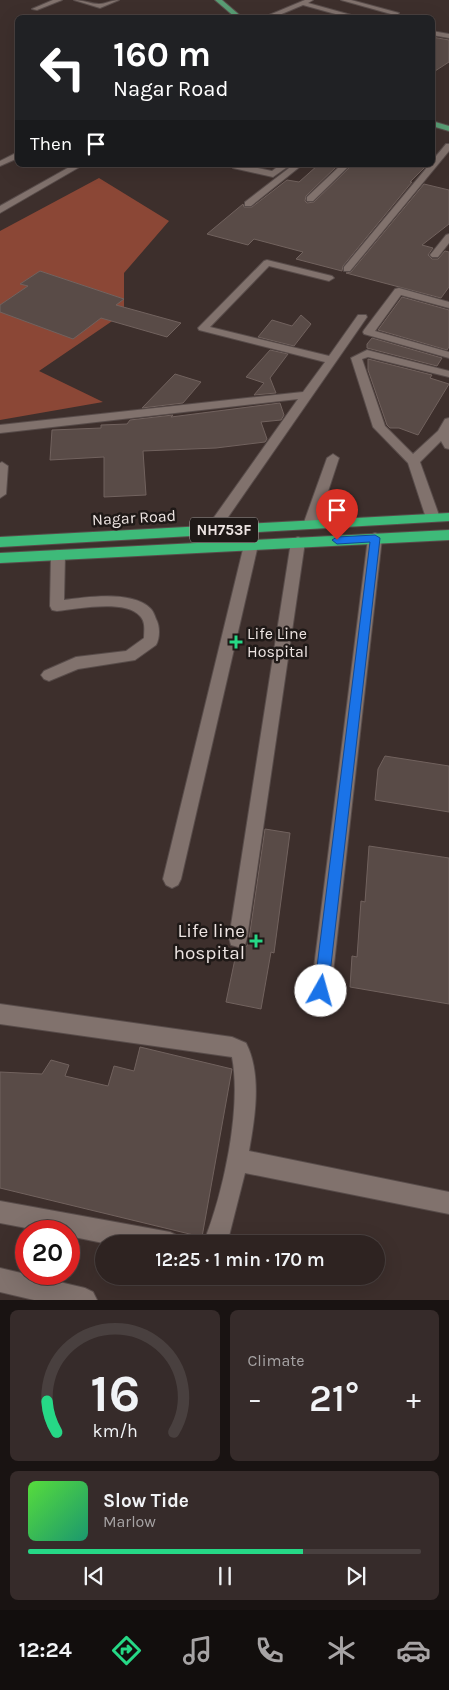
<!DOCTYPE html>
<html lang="en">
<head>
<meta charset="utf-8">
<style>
  :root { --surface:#2e2321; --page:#362b2a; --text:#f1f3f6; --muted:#a7a4a5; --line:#49403f; --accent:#26d886 }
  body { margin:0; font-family:Karla,sans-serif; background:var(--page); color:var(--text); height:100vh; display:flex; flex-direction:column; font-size:19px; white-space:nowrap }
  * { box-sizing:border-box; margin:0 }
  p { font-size:16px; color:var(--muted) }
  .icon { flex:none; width:28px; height:28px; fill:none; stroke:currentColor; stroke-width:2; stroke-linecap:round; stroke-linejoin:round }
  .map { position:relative; height:1300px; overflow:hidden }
  .panel { display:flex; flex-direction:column; gap:10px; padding:10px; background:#191312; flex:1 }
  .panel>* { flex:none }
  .banner { position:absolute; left:15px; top:15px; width:420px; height:152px; border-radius:8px; box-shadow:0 5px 20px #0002,0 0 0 1px var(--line); background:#202124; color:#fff; overflow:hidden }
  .speed { position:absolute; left:15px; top:1220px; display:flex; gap:10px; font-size:25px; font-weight:700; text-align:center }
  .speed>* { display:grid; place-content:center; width:65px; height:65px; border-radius:50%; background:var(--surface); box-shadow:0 5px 20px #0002,0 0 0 1px var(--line); line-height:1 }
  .speed .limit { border:8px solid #d22; background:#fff; color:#111 }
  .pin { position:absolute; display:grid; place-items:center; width:42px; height:42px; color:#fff; margin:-51px -21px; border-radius:50% 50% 50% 0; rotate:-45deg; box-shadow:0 0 5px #0007 }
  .pin .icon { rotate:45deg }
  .me { position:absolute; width:55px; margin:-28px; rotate:7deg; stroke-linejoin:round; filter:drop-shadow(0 0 4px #0008) }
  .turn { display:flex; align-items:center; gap:18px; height:105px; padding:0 15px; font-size:22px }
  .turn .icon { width:65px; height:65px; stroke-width:2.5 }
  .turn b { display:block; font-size:35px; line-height:42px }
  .then { display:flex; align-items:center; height:48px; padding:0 15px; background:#0003; gap:10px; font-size:19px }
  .big { font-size:38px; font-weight:600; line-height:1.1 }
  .panel .card { flex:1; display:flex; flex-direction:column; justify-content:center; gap:8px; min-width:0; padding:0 18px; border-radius:8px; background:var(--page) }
  .panel .dial { align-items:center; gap:0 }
  .dial svg { height:130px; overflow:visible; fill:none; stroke:var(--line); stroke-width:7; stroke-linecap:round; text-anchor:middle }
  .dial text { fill:var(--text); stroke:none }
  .song { display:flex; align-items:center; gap:15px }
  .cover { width:60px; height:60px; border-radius:8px; background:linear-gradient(135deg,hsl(110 70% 55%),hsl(160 70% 35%)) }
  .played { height:5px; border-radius:2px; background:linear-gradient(90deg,var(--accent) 70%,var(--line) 70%) }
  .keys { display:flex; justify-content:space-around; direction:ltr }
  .heat { display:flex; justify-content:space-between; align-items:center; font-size:28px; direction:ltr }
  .panel .tiles { flex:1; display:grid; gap:10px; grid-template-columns:1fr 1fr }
  .card:last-child { grid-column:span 2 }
  .trip { position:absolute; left:95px; top:1235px; width:290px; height:50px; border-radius:25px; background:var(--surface); box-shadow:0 5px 20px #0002,0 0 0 1px var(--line); font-weight:600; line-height:50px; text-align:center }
  .tabs { display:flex; height:80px; justify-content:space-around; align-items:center; background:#120e0d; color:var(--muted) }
  .tabs .icon { width:35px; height:35px }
  .tabs .on { color:var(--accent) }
  .tabs b { font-size:22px; color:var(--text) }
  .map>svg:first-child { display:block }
</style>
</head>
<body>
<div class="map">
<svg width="449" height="1300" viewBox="0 0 449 1300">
  <rect width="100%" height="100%" fill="#3d2f2c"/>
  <path fill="#8b4736" d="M99,178L169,221L124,273V313L39,371L103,402L0,420V231Z"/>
  <path fill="#594b47" stroke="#71625e" d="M432,37L449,40V62L432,73Z
    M318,165H338L306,196L305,201L307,203L314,202L352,165H427L410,182H412L343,266L342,271L296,259L303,252L254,239L248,245L207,234L243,204L244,207H252L287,180L299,182Z
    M424,184L449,190V224L422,245L433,248L428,255L432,259H438L445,251L449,252V287L441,298L346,273L351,272Z
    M40,271L124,299L116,305L181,323L167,337L101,318L73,339L0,312V305L28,286L20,284Z
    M402,297L449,310V347L447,350L378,330Z
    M301,315L311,324L294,346L258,337L272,320L292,326Z
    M372,338L442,358L437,366L367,348V344Z
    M270,350L288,354L270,378L276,393L254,395L264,383L246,377Z
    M368,359L432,375L430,378L449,384L418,435L399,428H390L387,425L368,370Z
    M175,374L201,382L183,403L142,408Z
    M280,403L284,415L281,420L261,422L267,439L265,442L216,448L143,451L146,495L104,497V457L50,460L52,430L101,428V425L127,424L130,420L173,415L171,417Z
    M385,756L449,766V812L375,800L378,769Z
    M265,829L290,833L274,953L271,952L261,1009L226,1002L236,954L243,955L244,947L247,946L249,939Z
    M369,846L449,858V1004L350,987L352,956L357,957L361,901L365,902Z
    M140,1047L232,1069L202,1237L0,1188V1072L42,1074L51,1060L69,1065L65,1076L108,1086L114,1066L134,1071Z"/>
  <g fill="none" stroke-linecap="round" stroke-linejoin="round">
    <defs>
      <path id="minor" d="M53,0H62L37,10L32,9Z
        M74,0C83,0 91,4 99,4C105,4 112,0 119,0L100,8Z
        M305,0H313L308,3L362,18H350L303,5L272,18H262Z
        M341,0H351L399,13L394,18H386L391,14Z
        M432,31L449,34V38L432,35Z
        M446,144H449V151L350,271H344V267L429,165H432V161Z
        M18,152V158L0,166V161Z
        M73,165H83L0,213V206Z
        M233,165H243L272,171L280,165H290L273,177L233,168Z
        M293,165H302L251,206H245V202Z
        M341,165H350L313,201H307V197Z
        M449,234V243L438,257H432L430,255L446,235Z
        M267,260L332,276L334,278L329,281L269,266L210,327L329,356L358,315H366L367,317L217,533H207L205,530L298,399L0,433V425L303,392L325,362L199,330L198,328L264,261Z
        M399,288L449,302V308L401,295L375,331L449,352V358L364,334L363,332L364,330L395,289Z
        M367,350L449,371V377L368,357L362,359L385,426L413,454L438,431L445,419L449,418V449L445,448L441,441L420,462L440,518L438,521H428L426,518L408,463L373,427L351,358Z
        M333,454L339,458L317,525L315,528H305L303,525L327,458Z
        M2,462L8,466L6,494L0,498V463Z
        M375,533L380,535L382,538L331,991L328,998L321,1001L314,998L311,991L368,538L370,535Z
        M298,537L303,539L305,542L247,938L245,945L238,947L231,945L229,938L291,542L293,539Z
        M251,540L256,542L258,545L181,879L178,885L172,888L166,885L163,879L244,545L246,542Z
        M58,550L63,552L65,555L64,600C87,597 133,590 151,609C153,611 155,616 156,619C160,626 160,638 156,645L135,660L78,669L49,681L44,679L41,675L44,671L76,657L126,651L144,638C144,631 146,622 140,616C125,599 77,609 57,611L52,610L50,606L51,555L53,552Z
        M0,1004L232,1037L246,1043C262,1074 255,1118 249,1151L449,1192V1214L245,1173L227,1244H203C223,1195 242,1109 232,1057L0,1024Z
        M0,1201L170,1232L178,1236L181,1244H108L69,1236V1231H42L0,1223Z
        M0,1268L85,1288L93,1292L97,1300H34L0,1292Z"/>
      <path id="major" d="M215,0H222L243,18H236Z
        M432,121L449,126V131L432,126Z"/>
      <path id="highway" d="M449,513V521L0,547V537Z
        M449,530V540L0,563V553Z"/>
    </defs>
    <use href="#minor" stroke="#584c4a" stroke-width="2"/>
    <use href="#major" stroke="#584c4a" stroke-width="2"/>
    <use href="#highway" stroke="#584c4a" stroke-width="2"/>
    <use href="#minor" fill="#81726d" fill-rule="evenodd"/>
    <use href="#major" fill="#599d74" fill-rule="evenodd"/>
    <use href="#highway" fill="#3eba79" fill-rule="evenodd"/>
  </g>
  <path fill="#1a73e8" stroke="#114b97" d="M375,535L380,538L328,991L326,996L321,999L316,996L314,991L370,542L337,544L332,540L337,537Z"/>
  <g fill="#26d886" stroke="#1f1917" stroke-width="2">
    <path d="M233.5 634.5h5v5h5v5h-5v5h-5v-5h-5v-5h5z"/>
    <path d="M253.5 933.5h5v5h5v5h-5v5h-5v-5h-5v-5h5z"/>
  </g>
  <g text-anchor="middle" stroke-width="5" stroke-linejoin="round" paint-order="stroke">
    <rect fill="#1f1917" stroke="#afa7a5" stroke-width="1" x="190" y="517.5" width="68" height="25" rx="4"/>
    <g font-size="15" font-weight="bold" fill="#ede4e2">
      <text x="224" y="535">NH753F</text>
    </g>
    <g font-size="16" fill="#ede4e2" stroke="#1f1917">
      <text transform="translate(134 517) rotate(-3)" y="6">Nagar Road</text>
    </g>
    <g font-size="16" fill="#ede4e2" stroke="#1f1917" text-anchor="start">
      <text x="247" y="639">Life Line<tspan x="247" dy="18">Hospital</tspan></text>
    </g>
    <g font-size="19" fill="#ede4e2" stroke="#1f1917" text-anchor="end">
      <text x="245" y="937">Life line<tspan x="245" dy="22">hospital</tspan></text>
    </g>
  </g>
</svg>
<div class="speed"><div class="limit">20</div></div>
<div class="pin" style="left:337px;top:540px;background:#d93025"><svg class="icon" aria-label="arrive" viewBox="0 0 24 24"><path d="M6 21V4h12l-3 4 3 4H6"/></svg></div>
<svg class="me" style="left:321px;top:991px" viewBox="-20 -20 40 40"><circle r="19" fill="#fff"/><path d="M0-13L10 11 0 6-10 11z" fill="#1a73e8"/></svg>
<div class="trip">12:25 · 1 min · 170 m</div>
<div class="banner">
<div class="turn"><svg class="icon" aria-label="left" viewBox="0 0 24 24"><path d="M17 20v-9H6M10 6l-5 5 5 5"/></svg><div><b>160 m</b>Nagar Road</div></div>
<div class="then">Then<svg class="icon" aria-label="arrive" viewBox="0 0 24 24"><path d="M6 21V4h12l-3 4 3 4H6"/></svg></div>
</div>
</div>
<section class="panel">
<div class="tiles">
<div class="card dial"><svg viewBox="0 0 100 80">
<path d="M14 69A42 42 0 1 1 86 69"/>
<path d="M14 69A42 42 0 0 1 8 50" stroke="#26d886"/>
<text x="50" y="56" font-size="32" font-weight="700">16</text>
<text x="50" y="72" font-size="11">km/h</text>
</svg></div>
<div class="card"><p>Climate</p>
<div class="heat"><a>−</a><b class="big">21°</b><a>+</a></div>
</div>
<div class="card">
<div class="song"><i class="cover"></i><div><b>Slow Tide</b><p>Marlow</p></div></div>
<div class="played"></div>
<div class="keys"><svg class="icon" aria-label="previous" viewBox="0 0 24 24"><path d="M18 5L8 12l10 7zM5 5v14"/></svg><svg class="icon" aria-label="pause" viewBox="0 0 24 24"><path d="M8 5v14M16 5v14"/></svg><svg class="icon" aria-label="next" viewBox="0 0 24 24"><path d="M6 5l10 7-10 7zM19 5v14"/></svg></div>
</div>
</div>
</section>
<nav class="tabs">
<b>12:24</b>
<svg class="icon on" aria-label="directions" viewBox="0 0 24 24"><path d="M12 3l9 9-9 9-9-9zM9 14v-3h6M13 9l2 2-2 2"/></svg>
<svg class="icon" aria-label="music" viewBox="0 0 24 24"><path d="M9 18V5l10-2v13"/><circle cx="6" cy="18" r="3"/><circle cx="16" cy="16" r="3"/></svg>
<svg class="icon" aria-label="phone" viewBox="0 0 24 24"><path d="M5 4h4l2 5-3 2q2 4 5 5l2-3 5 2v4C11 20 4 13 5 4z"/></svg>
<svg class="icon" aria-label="climate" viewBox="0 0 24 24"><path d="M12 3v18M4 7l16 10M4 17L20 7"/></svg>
<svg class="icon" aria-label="car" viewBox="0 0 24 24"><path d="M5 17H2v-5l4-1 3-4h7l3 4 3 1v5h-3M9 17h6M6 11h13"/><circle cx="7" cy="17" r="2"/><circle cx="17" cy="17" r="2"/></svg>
</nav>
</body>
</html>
